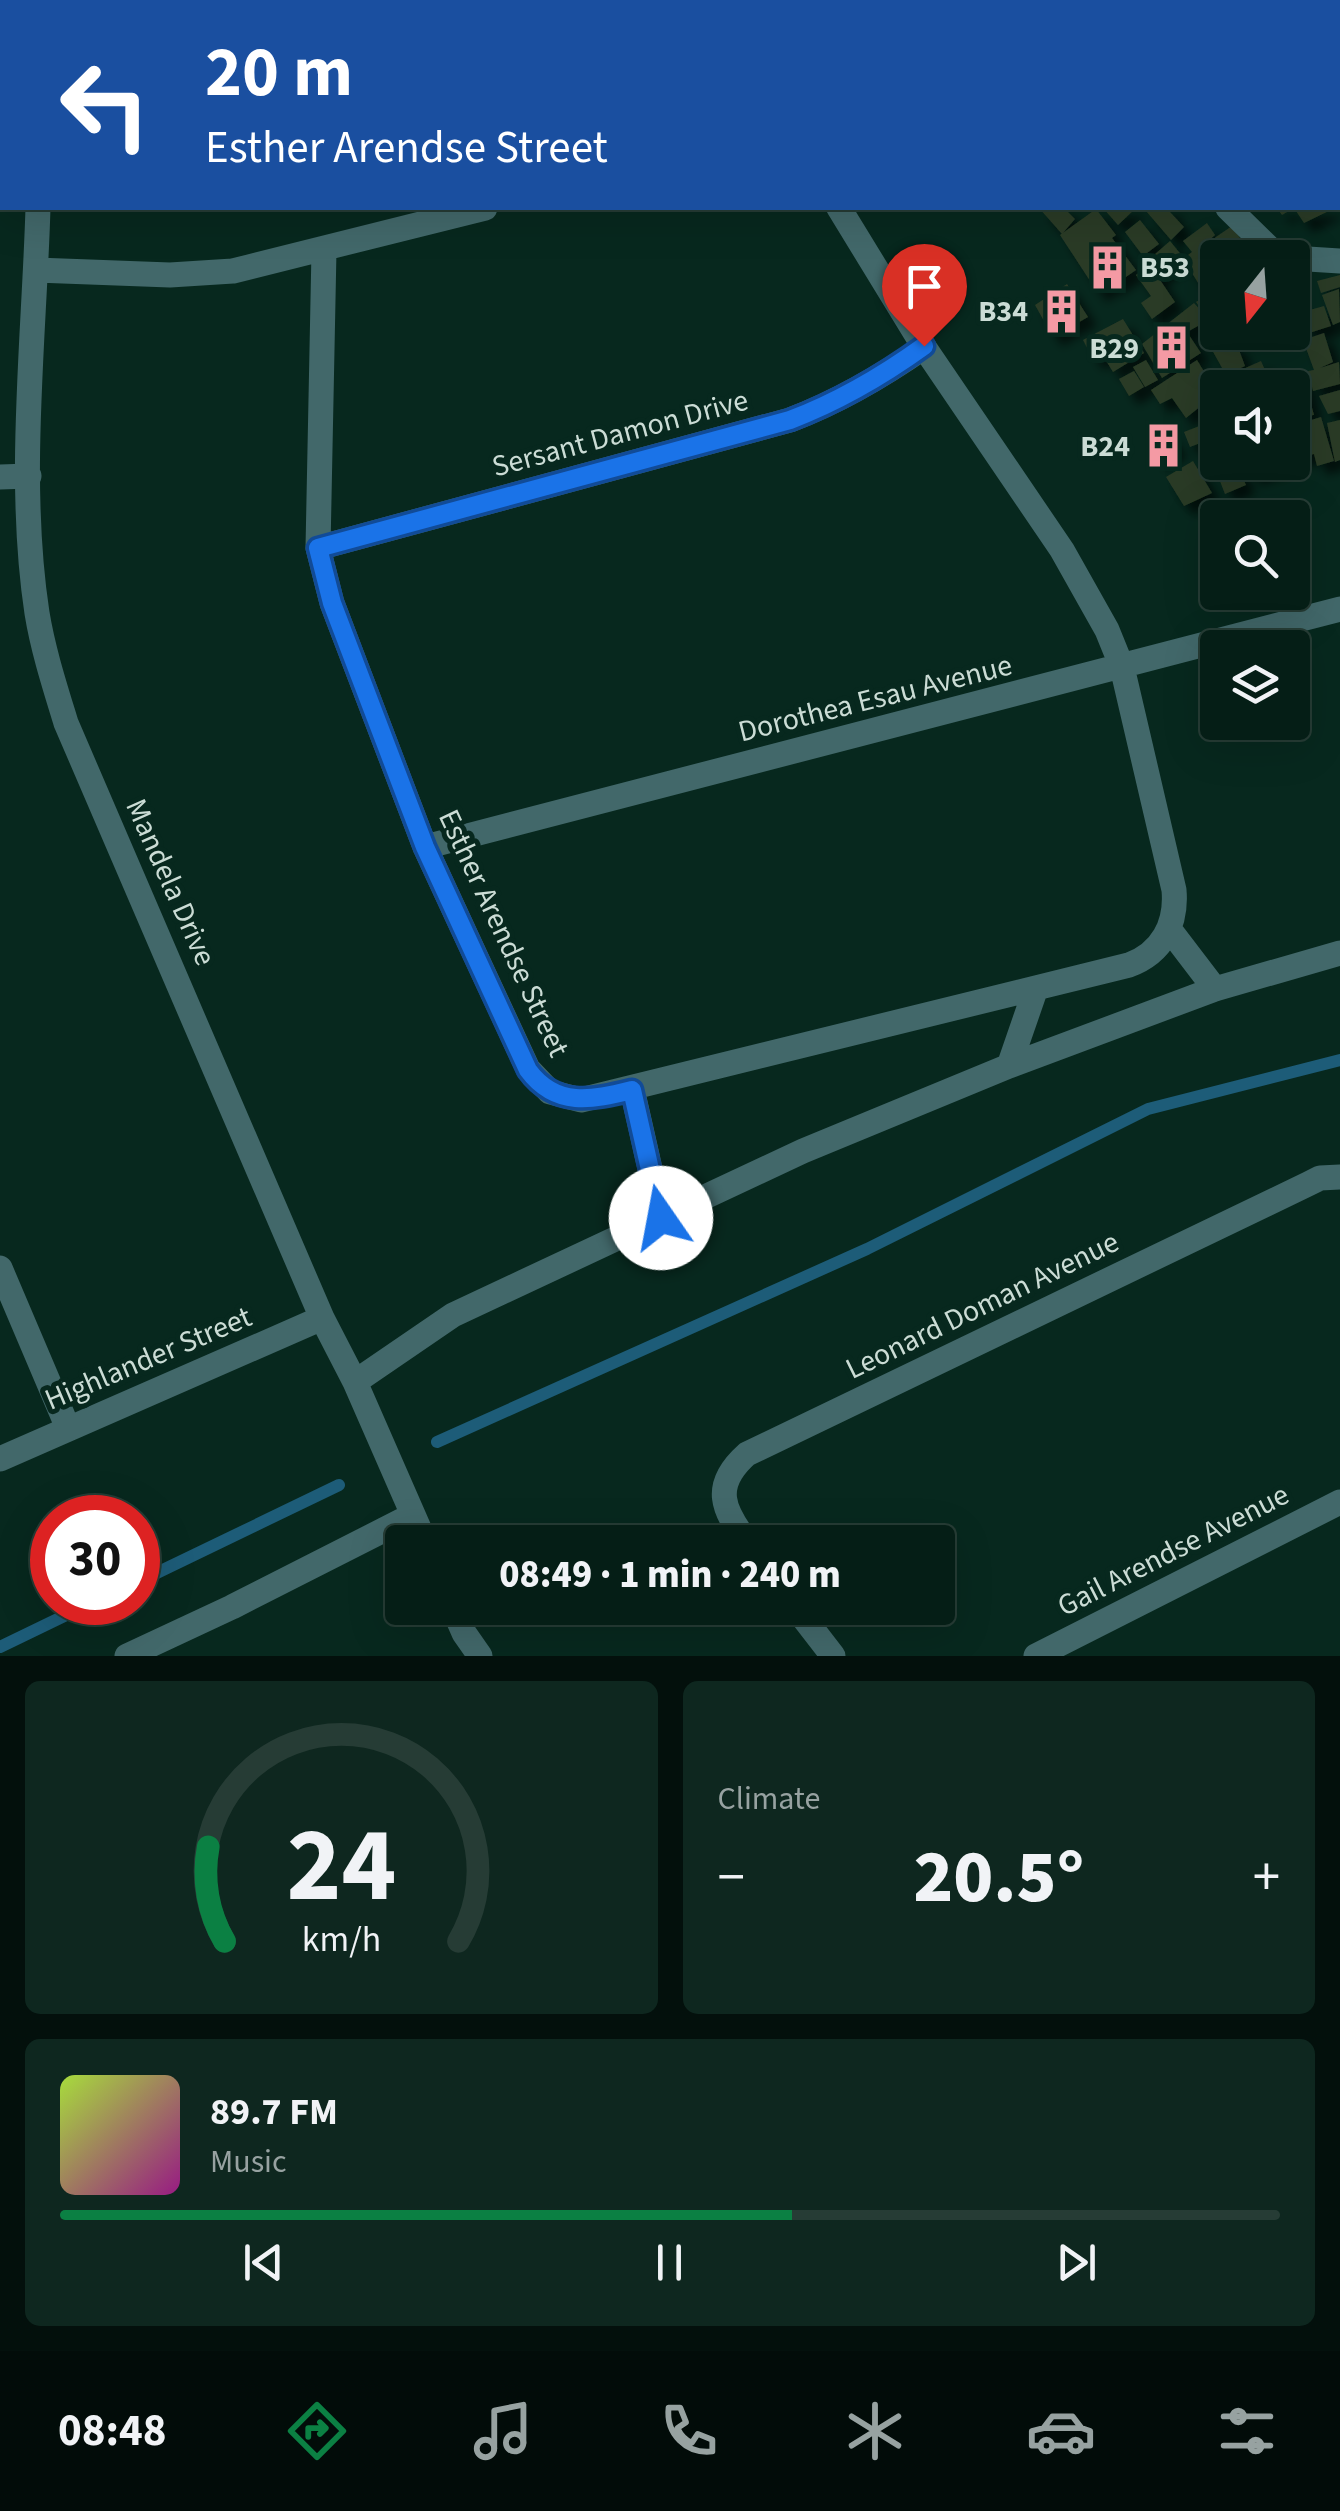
<!DOCTYPE html>
<html lang="en">
<head>
<meta charset="utf-8">
<style>
  :root { --surface:#051e16; --page:#0e271f; --text:#f1f3f6; --muted:#97a2a1; --line:#263c35; --accent:#0b8043 }
  body { margin:0; font-family:"Source Sans 3",sans-serif; background:var(--page); color:var(--text); height:100vh; display:flex; flex-direction:column; font-size:38px; white-space:nowrap }
  * { box-sizing:border-box; margin:0 }
  p { font-size:32px; color:var(--muted) }
  .icon { flex:none; width:55px; height:55px; fill:none; stroke:currentColor; stroke-width:2; stroke-linecap:round; stroke-linejoin:round }
  .map { position:relative; height:1656px; overflow:hidden }
  .drawer { display:flex; flex-direction:column; gap:25px; padding:25px; background:#03100c; flex:1 }
  .drawer>* { flex:none }
  .top-card { position:absolute; left:0px; top:0px; width:1340px; height:210px; box-shadow:0 10px 40px #0002,0 0 0 2px var(--line); background:#1a4fa0; color:#fff; overflow:hidden }
  .needle { width:65px; rotate:197deg }
  .buttons { position:absolute; left:1200px; top:240px; display:grid; gap:20px }
  .buttons a { display:grid; place-items:center; width:110px; height:110px; border-radius:10px; background:var(--surface); box-shadow:0 10px 40px #0002,0 0 0 2px var(--line); font-size:50px }
  .speed { position:absolute; left:30px; top:1495px; display:flex; gap:20px; font-size:50px; font-weight:700; text-align:center }
  .speed>* { display:grid; place-content:center; width:130px; height:130px; border-radius:50%; background:var(--surface); box-shadow:0 10px 40px #0002,0 0 0 2px var(--line); line-height:1 }
  .speed .limit { border:15px solid #d22; background:#fff; color:#111 }
  .pin { position:absolute; display:grid; place-items:center; width:85px; height:85px; color:#fff; margin:-102px -42px; border-radius:50% 50% 50% 0; rotate:-45deg; box-shadow:0 0 10px #0007 }
  .pin .icon { rotate:45deg }
  .me { position:absolute; width:110px; margin:-55px; rotate:348deg; stroke-linejoin:round; filter:drop-shadow(0 0 8px #0008) }
  .turn { display:flex; align-items:center; gap:35px; height:210px; padding:0 40px; font-size:45px }
  .turn .icon { width:130px; height:130px; stroke-width:2.5 }
  .turn b { display:block; font-size:70px; line-height:85px }
  .big { font-size:75px; font-weight:800; line-height:1.1 }
  .drawer .card { flex:1; display:flex; flex-direction:column; justify-content:center; gap:15px; min-width:0; padding:0 35px; border-radius:15px; background:var(--page) }
  .drawer .dial { align-items:center; gap:0 }
  .dial svg { height:260px; overflow:visible; fill:none; stroke:var(--line); stroke-width:7; stroke-linecap:round; text-anchor:middle }
  .dial text { fill:var(--text); stroke:none }
  .song { display:flex; align-items:center; gap:30px }
  .cover { width:120px; height:120px; border-radius:15px; background:linear-gradient(135deg,hsl(80 70% 55%),hsl(310 70% 35%)) }
  .played { height:10px; border-radius:5px; background:linear-gradient(90deg,var(--accent) 60%,var(--line) 60%) }
  .keys { display:flex; justify-content:space-around; direction:ltr }
  .heat { display:flex; justify-content:space-between; align-items:center; font-size:55px; direction:ltr }
  .drawer .tiles { flex:1; display:grid; gap:25px; grid-template-columns:1fr 1fr }
  .card:last-child { grid-column:span 2 }
  .trip { position:absolute; left:385px; top:1525px; width:570px; height:100px; border-radius:10px; background:var(--surface); box-shadow:0 10px 40px #0002,0 0 0 2px var(--line); font-weight:800; line-height:100px; text-align:center }
  .tab-bar { display:flex; height:160px; justify-content:space-around; align-items:center; background:#020c09; color:var(--muted) }
  .tab-bar .icon { width:70px; height:70px }
  .tab-bar .current { color:var(--accent) }
  .tab-bar b { font-size:45px; color:var(--text) }
  .map>svg:first-child { display:block }
</style>
</head>
<body>
<div class="map">
<svg width="1340" height="1656" viewBox="0 0 1340 1656">
  <defs>
    <filter id="shadow"><feDropShadow dx="9" dy="9" stdDeviation="5" flood-color="#0009"/></filter>
  </defs>
  <rect width="100%" height="100%" fill="#07281e"/>
  <g fill="none" stroke-linecap="round" stroke-linejoin="round">
    <path stroke="#1d5c78" stroke-width="12" d="M437,1442L867,1249L1148,1109L1340,1060
      M138,1582L339,1485
      M0,1647L93,1602"/>
  </g>
  <path fill="#2b3b26" filter="url(#shadow)" d="M1039,208H1064L1075,219L1062,234Z
    M1103,208H1136L1118,225Z
    M1149,208H1175L1170,212L1184,227L1171,240L1146,211Z
    M1277,208H1335L1304,223L1294,208L1282,215Z
    M1096,209L1116,235L1112,238L1136,270L1113,286L1111,284L1098,293L1060,235Z
    M1140,220L1159,244L1143,256L1125,232Z
    M1207,223L1215,235L1200,248L1232,226L1252,256L1218,258V279L1202,289L1183,259L1192,252L1183,241Z
    M1170,241L1183,257L1158,277L1175,302L1152,319L1141,303L1151,296L1136,275L1149,266L1146,262Z
    M1340,275V287L1321,293L1317,281Z
    M1218,281V315L1187,332L1201,353L1162,378L1142,344L1194,303L1204,314L1196,302L1202,298L1199,292Z
    M1067,284L1088,317L1053,337L1035,305Z
    M1339,289L1340,322L1333,325L1322,295Z
    M1324,306L1331,326L1306,334L1299,313Z
    M1123,319L1144,353L1113,372L1105,359L1128,344L1094,361L1083,340Z
    M1218,330L1228,343L1232,342L1238,347L1245,366L1226,375L1212,350L1223,344L1211,349L1202,336Z
    M1324,333L1333,362L1320,368L1339,362L1340,384L1313,391L1308,371L1314,370L1303,340Z
    M1146,360L1158,380L1145,387L1133,367Z
    M1197,360L1217,393L1186,418L1172,398L1160,404L1151,390Z
    M1261,361L1272,386L1228,388L1223,378Z
    M1134,371L1144,387L1129,396L1119,379Z
    M1302,371L1314,415L1292,418V388H1285L1282,375Z
    M1340,390V411L1328,414L1319,396Z
    M1321,417L1334,461L1317,466L1314,454L1295,459L1292,426Z
    M1340,420V460L1335,462L1327,423Z
    M1202,425L1208,440L1190,447L1184,432Z
    M1165,429L1178,448L1159,461L1148,444Z
    M1193,461L1212,493L1184,506L1166,477Z
    M1246,462H1286V463L1252,476Z
    M1238,467L1246,485L1225,494L1218,476Z"/>
  <g fill="none" stroke-linecap="round" stroke-linejoin="round">
    <path stroke="#42686a" stroke-width="25" d="M1029,0L1030,2
      M44,2V0
      M38,208C34,340 17,482 37,613C43,650 55,687 66,723L322,1318L355,1382L425,1542
      M1228,208L1271,250L1291,258
      M324,250L318,548L332,603L425,847L528,1069L550,1092L581,1100L1129,965C1162,953 1177,924 1174,890L1122,667L1107,630L1062,550L924,347L839,208
      M1292,258L1340,261
      M36,270L170,275L233,271L485,208
      M0,477L29,476
      M318,548L790,420C840,401 881,377 924,347
      M425,847L1340,609
      M1170,930L1215,989
      M1009,1066L1036,988
      M632,1089L661,1217
      M0,1268L68,1428
      M355,1382L453,1315L803,1151L1009,1066L1215,989L1340,953
      M0,1459L322,1318
      M747,1542C723,1510 711,1486 747,1454L1308,1184L1320,1178L1340,1177
      M453,1608L464,1633L480,1656
      M796,1608L833,1656
      M127,1656L232,1607L413,1515
      M1036,1656L1340,1502"/>
  </g>
  <g fill="none" stroke-linecap="round" stroke-linejoin="round">
    <defs>
      <path id="route" d="M661,1218L632,1090C592,1100 556,1108 528,1070L425,847L332,603L318,548L790,420C840,401 881,377 924,346"/>
    </defs>
    <use href="#route" stroke="#114b97" stroke-width="25"/>
    <use href="#route" stroke="#1a73e8" stroke-width="18"/>
  </g>
  <defs>
    <symbol id="building-bare" viewBox="-9 -9 18 18"><path d="M-4-6H4V6H1V3H-1V6H-4ZM-2.5-4.3h1.7v1.8h-1.7ZM.8-4.3h1.7v1.8H.8ZM-2.5-1h1.7V.8h-1.7ZM.8-1h1.7V.8H.8Z" fill="#f49aa4" stroke="#07281e" stroke-width="2.5" paint-order="stroke"/></symbol>
  </defs>
  <g fill-rule="evenodd">
    <use href="#building-bare" x="1076" y="236" width="63" height="63"/>
    <use href="#building-bare" x="1030" y="280" width="63" height="63"/>
    <use href="#building-bare" x="1140" y="316" width="63" height="63"/>
    <use href="#building-bare" x="1132" y="414" width="63" height="63"/>
  </g>
  <g text-anchor="middle" stroke-width="10" stroke-linejoin="round" paint-order="stroke">
    <g font-size="30" font-weight="bold" fill="#cbdcd5" stroke="#07281e" text-anchor="end">
      <text x="1140" y="277" text-anchor="start">B53</text>
      <text x="1028" y="321">B34</text>
      <text x="1139" y="358">B29</text>
      <text x="1130" y="456">B24</text>
    </g>
    <g font-size="30" fill="#cbdcd5" stroke="#07281e">
      <text transform="translate(620 433) rotate(-15)" y="10">Sersant Damon Drive</text>
      <text transform="translate(875 698) rotate(-14)" y="10">Dorothea Esau Avenue</text>
      <text transform="translate(171 882) rotate(66)" y="10">Mandela Drive</text>
      <text transform="translate(504 933) rotate(65)" y="10">Esther Arendse Street</text>
      <text transform="translate(982 1305) rotate(-26)" y="10">Leonard Doman Avenue</text>
      <text transform="translate(148 1358) rotate(-23)" y="10">Highlander Street</text>
      <text transform="translate(1173 1550) rotate(-27)" y="10">Gail Arendse Avenue</text>
    </g>
  </g>
</svg>
<div class="buttons">
<a><svg class="needle" viewBox="-14 -14 28 28"><path d="M0-13l5 13h-10z" fill="#e53935"/><path d="M0 13l5-13h-10z" fill="#97a2a1"/></svg></a>
<a><svg class="icon" aria-label="sound" viewBox="0 0 24 24"><path d="M4 9h4l5-4v14l-5-4H4zM17 9q2 3 0 6"/></svg></a>
<a><svg class="icon" aria-label="search" viewBox="0 0 24 24"><circle cx="10" cy="10" r="6"/><path d="M15 15l6 6"/></svg></a>
<a><svg class="icon" aria-label="layers" viewBox="0 0 24 24"><path d="M12 4l9 5-9 5-9-5zM3 14l9 5 9-5"/></svg></a>
</div>
<div class="speed"><div class="limit">30</div></div>
<div class="pin" style="left:924px;top:346px;background:#d93025"><svg class="icon" aria-label="arrive" viewBox="0 0 24 24"><path d="M6 21V4h12l-3 4 3 4H6"/></svg></div>
<svg class="me" style="left:661px;top:1218px" viewBox="-20 -20 40 40"><circle r="19" fill="#fff"/><path d="M0-13L10 11 0 6-10 11z" fill="#1a73e8"/></svg>
<div class="trip">08:49 · 1 min · 240 m</div>
<div class="top-card">
<div class="turn"><svg class="icon" aria-label="left" viewBox="0 0 24 24"><path d="M17 20v-9H6M10 6l-5 5 5 5"/></svg><div><b>20 m</b>Esther Arendse Street</div></div>
</div>
</div>
<section class="drawer">
<div class="tiles">
<div class="card dial"><svg viewBox="0 0 100 80">
<path d="M14 69A42 42 0 1 1 86 69"/>
<path d="M14 69A42 42 0 0 1 9 40" stroke="#0b8043"/>
<text x="50" y="56" font-size="32" font-weight="700">24</text>
<text x="50" y="72" font-size="11">km/h</text>
</svg></div>
<div class="card"><p>Climate</p>
<div class="heat"><a>−</a><b class="big">20.5°</b><a>+</a></div>
</div>
<div class="card">
<div class="song"><i class="cover"></i><div><b>89.7 FM</b><p>Music</p></div></div>
<div class="played"></div>
<div class="keys"><svg class="icon" aria-label="previous" viewBox="0 0 24 24"><path d="M18 5L8 12l10 7zM5 5v14"/></svg><svg class="icon" aria-label="pause" viewBox="0 0 24 24"><path d="M8 5v14M16 5v14"/></svg><svg class="icon" aria-label="next" viewBox="0 0 24 24"><path d="M6 5l10 7-10 7zM19 5v14"/></svg></div>
</div>
</div>
</section>
<nav class="tab-bar">
<b>08:48</b>
<svg class="icon current" aria-label="directions" viewBox="0 0 24 24"><path d="M12 3l9 9-9 9-9-9zM9 14v-3h6M13 9l2 2-2 2"/></svg>
<svg class="icon" aria-label="music" viewBox="0 0 24 24"><path d="M9 18V5l10-2v13"/><circle cx="6" cy="18" r="3"/><circle cx="16" cy="16" r="3"/></svg>
<svg class="icon" aria-label="phone" viewBox="0 0 24 24"><path d="M5 4h4l2 5-3 2q2 4 5 5l2-3 5 2v4C11 20 4 13 5 4z"/></svg>
<svg class="icon" aria-label="climate" viewBox="0 0 24 24"><path d="M12 3v18M4 7l16 10M4 17L20 7"/></svg>
<svg class="icon" aria-label="car" viewBox="0 0 24 24"><path d="M5 17H2v-5l4-1 3-4h7l3 4 3 1v5h-3M9 17h6M6 11h13"/><circle cx="7" cy="17" r="2"/><circle cx="17" cy="17" r="2"/></svg>
<svg class="icon" aria-label="filters" viewBox="0 0 24 24"><path d="M4 7h16M4 17h16"/><circle cx="9" cy="7" r="2"/><circle cx="15" cy="17" r="2"/></svg>
</nav>
</body>
</html>
